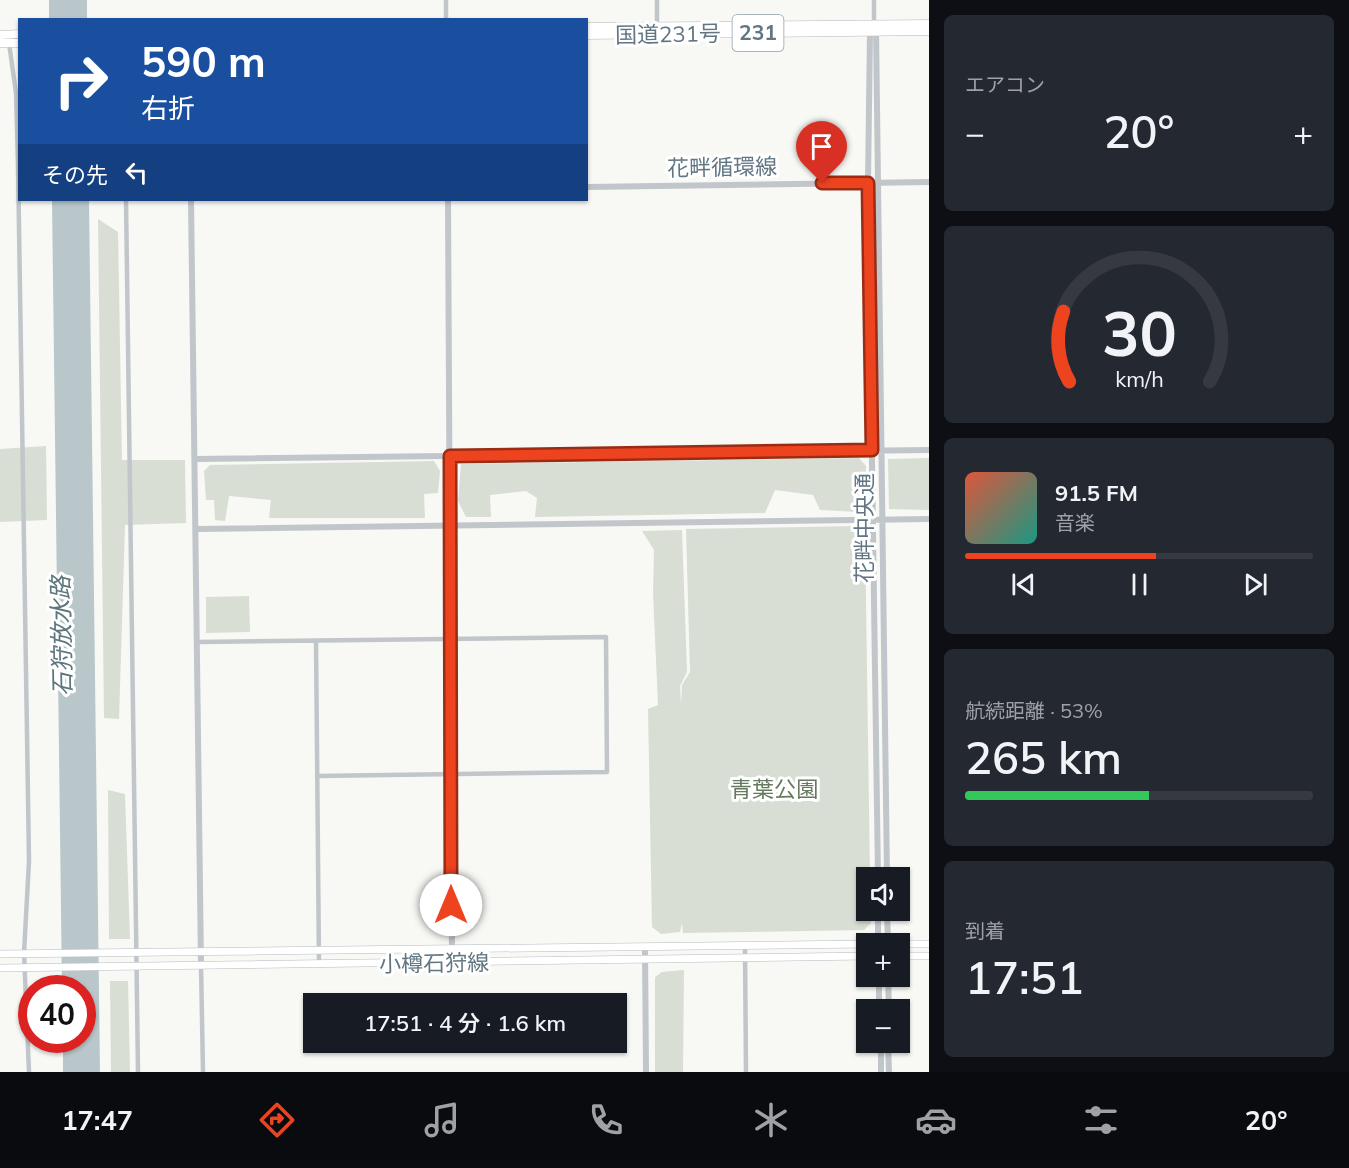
<!DOCTYPE html>
<html lang="ja">
<head>
<meta charset="utf-8">
<style>
  :root { --surface:#171b24; --page:#242831; --text:#f1f3f6; --muted:#9ea1a6; --line:#363941; --accent:#ee431f }
  body { margin:0; font-family:Mulish,"Noto Sans JP",sans-serif; background:var(--page); color:var(--text); height:100vh; display:flex; flex-direction:column; font-size:22px; white-space:nowrap }
  * { box-sizing:border-box; margin:0 }
  p { font-size:20px; color:var(--muted) }
  .icon { flex:none; width:33px; height:33px; fill:none; stroke:currentColor; stroke-width:2; stroke-linecap:round; stroke-linejoin:round }
  .map { position:relative; flex:1; overflow:hidden }
  .sheet { display:flex; flex-direction:column; gap:15px; padding:15px; background:#0d0f14; width:420px }
  .sheet>* { flex:none }
  .hud { position:absolute; left:18px; top:18px; width:570px; height:183px; border-radius:0px; box-shadow:0 2px 4px #0004; background:#1a4fa0; color:#fff; overflow:hidden }
  .fabs { position:absolute; left:856px; top:867px; display:grid; gap:12px }
  .fabs a { display:grid; place-items:center; width:54px; height:54px; border-radius:0px; background:var(--surface); box-shadow:0 2px 4px #0004; font-size:30px }
  .speed { position:absolute; left:18px; top:975px; display:flex; gap:12px; font-size:30px; font-weight:700; text-align:center }
  .speed>* { display:grid; place-content:center; width:78px; height:78px; border-radius:50%; background:var(--surface); box-shadow:0 2px 4px #0004; line-height:1 }
  .speed .limit { border:9px solid #d22; background:#fff; color:#111 }
  .pin { position:absolute; display:grid; place-items:center; width:51px; height:51px; color:#fff; margin:-62px -26px; border-radius:50% 50% 50% 0; rotate:-45deg; box-shadow:0 0 6px #0007 }
  .pin .icon { rotate:45deg }
  .me { position:absolute; width:66px; margin:-33px; rotate:0deg; stroke-linejoin:round; filter:drop-shadow(0 0 4px #0008) }
  .turn { display:flex; align-items:center; gap:21px; height:126px; padding:0 24px; font-size:27px }
  .turn .icon { width:78px; height:78px; stroke-width:2.5 }
  .turn b { display:block; font-size:42px; line-height:51px }
  .then { display:flex; align-items:center; height:57px; padding:0 24px; background:#0003; gap:12px; font-size:22px }
  .big { font-size:45px; font-weight:600; line-height:1.1 }
  .sheet .card { flex:1; display:flex; flex-direction:column; justify-content:center; gap:9px; min-width:0; padding:0 21px; border-radius:9px; background:var(--page) }
  .sheet .dial { align-items:center; gap:0 }
  .dial svg { height:156px; overflow:visible; fill:none; stroke:var(--line); stroke-width:7; stroke-linecap:round; text-anchor:middle }
  .dial text { fill:var(--text); stroke:none }
  .song { display:flex; align-items:center; gap:18px }
  .cover { width:72px; height:72px; border-radius:9px; background:linear-gradient(135deg,hsl(10 70% 55%),hsl(170 70% 35%)) }
  .played { height:6px; border-radius:3px; background:linear-gradient(90deg,var(--accent) 55%,var(--line) 55%) }
  .keys { display:flex; justify-content:space-around; direction:ltr }
  .heat { display:flex; justify-content:space-between; align-items:center; font-size:33px; direction:ltr }
  .charge { height:9px; border-radius:4px; background:linear-gradient(90deg,#34c759 53%,var(--line) 0) }
  .trip { position:absolute; left:303px; top:993px; width:324px; height:60px; border-radius:0px; background:var(--surface); box-shadow:0 2px 4px #0004; font-weight:600; line-height:60px; text-align:center }
  .tabs { display:flex; height:96px; justify-content:space-around; align-items:center; background:#090b0e; color:var(--muted) }
  .tabs .icon { width:42px; height:42px }
  .tabs .selected { color:var(--accent) }
  .tabs b { font-size:27px; color:var(--text) }
  main { display:flex; flex:1; min-height:0 }
  .map>svg:first-child { display:block }
</style>
</head>
<body>
<main>
<div class="map">
<svg width="929" height="1072" viewBox="0 0 929 1072">
  <rect width="100%" height="100%" fill="#f8f8f5"/>
  <path fill="#d8ded4" d="M98,219L118,232L122,460H185L186,523L125,525L119,719L104,718Z
    M46,446L47,520L0,522V449Z
    M859,458L866,466L865,508L858,512L820,510L813,495L775,490L765,513L535,517L537,498L526,491L490,495L491,517H466L458,501L461,464Z
    M929,458V510L889,509L888,459Z
    M434,461L440,471L438,493L424,494L425,518H269L271,500L229,496L225,521L215,520L214,500H206L204,471L210,465Z
    M860,526L865,531L870,877L867,878V910L871,911V923L864,930L683,933L682,923L680,932L661,934L652,927L648,709L658,705L653,593L654,550L642,531L682,530L687,672L680,686L681,704L682,685L690,672L686,529Z
    M249,596L250,632L206,633V597Z
    M108,790L125,794L130,939H109Z
    M684,970L683,1072H655V977L662,972Z
    M110,981H128L130,1072H111Z"/>
  <path fill="#b9c7ca" d="M49,0H87V19H49Z
    M52,200H89L100,1072H63V1040H82V988H62Z"/>
  <g fill="none" stroke-linecap="round" stroke-linejoin="round">
    <defs>
      <path id="secondary" d="M900,944H929
        M0,954L867,944
        M900,956H929
        M0,968L867,956"/>
      <path id="trunk" d="M586,27L929,24
        M0,35L20,34
        M586,35L929,31
        M0,43H20"/>
    </defs>
    <use href="#secondary" stroke="#b5bcc0" stroke-width="8"/>
    <use href="#trunk" stroke="#b4b9bc" stroke-width="9"/>
    <path stroke="#c1c6ca" stroke-width="4.5" d="M446,0V20
      M874,0V24
      M657,27V0
      M9,43L16,93L18,163L29,861L24,953L29,1072
      M126,200L138,1072
      M316,641L319,964
      M198,642L606,637L607,772L317,776
      M745,946L746,1072
      M201,965L203,1072"/>
    <path stroke="#c1c6ca" stroke-width="6" d="M876,29L887,878
      M870,30L868,183L878,878
      M586,187L929,182
      M191,200L201,965
      M448,200L452,963
      M196,459L929,450
      M197,529L929,519
      M878,910V944
      M887,910L888,944
      M645,947L646,1072
      M879,976V1010
      M888,976L889,1010
      M881,1042V1072
      M888,1042L889,1072"/>
    <use href="#secondary" stroke="#fff" stroke-width="7"/>
    <use href="#trunk" stroke="#fff" stroke-width="8"/>
  </g>
  <g fill="none" stroke-linecap="round" stroke-linejoin="round">
    <defs>
      <path id="route" d="M451,905L450,456L872,450L868,183H822"/>
    </defs>
    <use href="#route" stroke="#9b2c14" stroke-width="15"/>
    <use href="#route" stroke="#ee431f" stroke-width="10"/>
  </g>
  <g text-anchor="middle" stroke-width="6" stroke-linejoin="round" paint-order="stroke">
    <rect fill="#fff" stroke="#909fa8" stroke-width="1.5" x="732.5" y="15" width="51" height="36" rx="4.5"/>
    <g font-size="21" font-weight="bold" fill="#617682">
      <text x="758" y="40">231</text>
    </g>
    <g font-size="22" fill="#617682" stroke="#fff">
      <text transform="translate(668 34) rotate(-1)" y="8">国道231号</text>
      <text transform="translate(722 167) rotate(-1)" y="8">花畔循環線</text>
      <text transform="translate(864 528) rotate(-90)" y="8">花畔中央通</text>
      <text transform="translate(434 963) rotate(-1)" y="8">小樽石狩線</text>
    </g>
    <g font-size="22" fill="#667a60" stroke="#fff">
      <text x="774" y="797">青葉公園</text>
    </g>
    <g font-size="24" font-style="italic" fill="#5c767c" stroke="#fff">
      <text transform="translate(62 636) rotate(-91)" y="8">石狩放水路</text>
    </g>
  </g>
</svg>
<div class="fabs">
<a><svg class="icon" aria-label="sound" viewBox="0 0 24 24"><path d="M4 9h4l5-4v14l-5-4H4zM17 9q2 3 0 6"/></svg></a>
<a>+</a>
<a>−</a>
</div>
<div class="speed"><div class="limit">40</div></div>
<div class="pin" style="left:822px;top:183px;background:#d93025"><svg class="icon" aria-label="arrive" viewBox="0 0 24 24"><path d="M6 21V4h12l-3 4 3 4H6"/></svg></div>
<svg class="me" style="left:451px;top:905px" viewBox="-20 -20 40 40"><circle r="19" fill="#fff"/><path d="M0-13L10 11 0 6-10 11z" fill="#ee431f"/></svg>
<div class="trip">17:51 · 4 分 · 1.6 km</div>
<div class="hud">
<div class="turn"><svg class="icon" aria-label="right" viewBox="0 0 24 24"><path d="M7 20v-9h11M14 6l5 5-5 5"/></svg><div><b>590 m</b>右折</div></div>
<div class="then">その先<svg class="icon" aria-label="left" viewBox="0 0 24 24"><path d="M17 20v-9H6M10 6l-5 5 5 5"/></svg></div>
</div>
</div>
<section class="sheet">
<div class="card"><p>エアコン</p>
<div class="heat"><a>−</a><b class="big">20°</b><a>+</a></div>
</div>
<div class="card dial"><svg viewBox="0 0 100 80">
<path d="M14 69A42 42 0 1 1 86 69"/>
<path d="M14 69A42 42 0 0 1 11 33" stroke="#ee431f"/>
<text x="50" y="56" font-size="32" font-weight="700">30</text>
<text x="50" y="72" font-size="11">km/h</text>
</svg></div>
<div class="card">
<div class="song"><i class="cover"></i><div><b>91.5 FM</b><p>音楽</p></div></div>
<div class="played"></div>
<div class="keys"><svg class="icon" aria-label="previous" viewBox="0 0 24 24"><path d="M18 5L8 12l10 7zM5 5v14"/></svg><svg class="icon" aria-label="pause" viewBox="0 0 24 24"><path d="M8 5v14M16 5v14"/></svg><svg class="icon" aria-label="next" viewBox="0 0 24 24"><path d="M6 5l10 7-10 7zM19 5v14"/></svg></div>
</div>
<div class="card"><p>航続距離 · 53%</p><b class="big">265 km</b><div class="charge"></div></div>
<div class="card"><p>到着</p><b class="big">17:51</b></div>
</section>
</main>
<nav class="tabs">
<b>17:47</b>
<svg class="icon selected" aria-label="directions" viewBox="0 0 24 24"><path d="M12 3l9 9-9 9-9-9zM9 14v-3h6M13 9l2 2-2 2"/></svg>
<svg class="icon" aria-label="music" viewBox="0 0 24 24"><path d="M9 18V5l10-2v13"/><circle cx="6" cy="18" r="3"/><circle cx="16" cy="16" r="3"/></svg>
<svg class="icon" aria-label="phone" viewBox="0 0 24 24"><path d="M5 4h4l2 5-3 2q2 4 5 5l2-3 5 2v4C11 20 4 13 5 4z"/></svg>
<svg class="icon" aria-label="climate" viewBox="0 0 24 24"><path d="M12 3v18M4 7l16 10M4 17L20 7"/></svg>
<svg class="icon" aria-label="car" viewBox="0 0 24 24"><path d="M5 17H2v-5l4-1 3-4h7l3 4 3 1v5h-3M9 17h6M6 11h13"/><circle cx="7" cy="17" r="2"/><circle cx="17" cy="17" r="2"/></svg>
<svg class="icon" aria-label="filters" viewBox="0 0 24 24"><path d="M4 7h16M4 17h16"/><circle cx="9" cy="7" r="2"/><circle cx="15" cy="17" r="2"/></svg>
<b>20°</b>
</nav>
</body>
</html>
